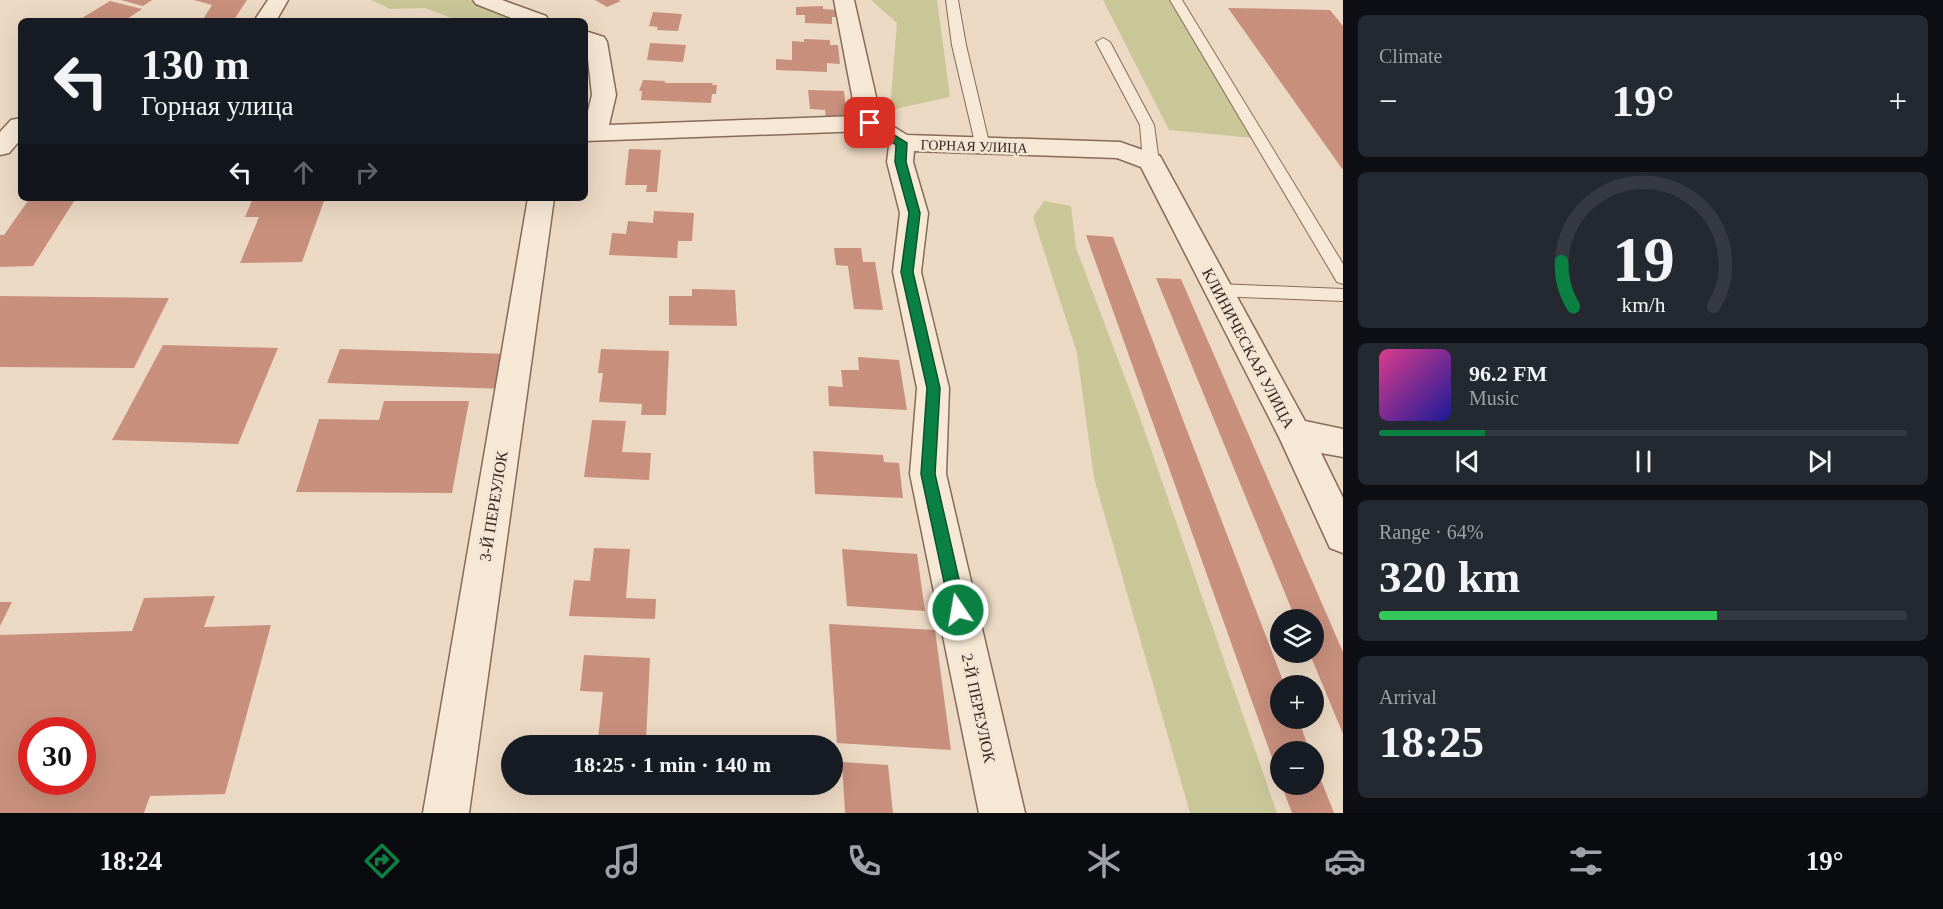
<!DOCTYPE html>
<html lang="en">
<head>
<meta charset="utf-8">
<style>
  :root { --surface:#171b24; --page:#242831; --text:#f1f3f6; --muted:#9ea1a6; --line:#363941; --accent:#0b8043 }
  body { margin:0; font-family:Georgia,serif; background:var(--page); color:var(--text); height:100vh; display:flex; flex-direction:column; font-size:22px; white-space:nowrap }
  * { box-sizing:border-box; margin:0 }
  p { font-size:20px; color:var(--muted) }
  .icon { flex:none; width:33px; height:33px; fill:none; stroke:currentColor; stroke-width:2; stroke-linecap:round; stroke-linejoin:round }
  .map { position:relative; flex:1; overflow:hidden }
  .details { display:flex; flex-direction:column; gap:15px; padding:15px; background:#0d0f14; width:600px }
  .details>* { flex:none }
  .banner { position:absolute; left:18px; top:18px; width:570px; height:183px; border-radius:9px; box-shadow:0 6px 24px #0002; background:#171b24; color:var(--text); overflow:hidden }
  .buttons { position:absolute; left:1270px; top:609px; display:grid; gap:12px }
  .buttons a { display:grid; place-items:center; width:54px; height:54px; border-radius:50%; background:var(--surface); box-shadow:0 6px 24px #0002; font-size:30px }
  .speed { position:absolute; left:18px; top:717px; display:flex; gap:12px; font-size:30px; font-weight:700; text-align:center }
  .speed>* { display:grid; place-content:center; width:78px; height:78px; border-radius:50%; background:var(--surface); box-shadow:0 6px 24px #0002; line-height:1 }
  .speed .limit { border:9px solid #d22; background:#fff; color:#111 }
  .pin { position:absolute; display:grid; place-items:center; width:51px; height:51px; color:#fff; margin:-26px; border-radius:12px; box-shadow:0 3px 9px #0006 }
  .me { position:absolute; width:66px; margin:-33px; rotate:348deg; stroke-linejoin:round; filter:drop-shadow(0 0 4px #0008) }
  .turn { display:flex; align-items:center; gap:21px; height:126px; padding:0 24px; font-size:27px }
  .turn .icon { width:78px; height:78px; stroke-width:2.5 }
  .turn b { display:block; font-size:42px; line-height:51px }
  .lanes { display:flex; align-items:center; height:57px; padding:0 24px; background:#0003; justify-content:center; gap:30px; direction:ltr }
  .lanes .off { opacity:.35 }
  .big { font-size:45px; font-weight:800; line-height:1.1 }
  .details .widget { flex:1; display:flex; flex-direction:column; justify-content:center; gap:9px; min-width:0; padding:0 21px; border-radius:9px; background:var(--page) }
  .details .dial { align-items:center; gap:0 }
  .dial svg { height:156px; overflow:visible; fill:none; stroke:var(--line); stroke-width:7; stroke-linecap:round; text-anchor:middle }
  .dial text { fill:var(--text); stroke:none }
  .song { display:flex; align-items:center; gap:18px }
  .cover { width:72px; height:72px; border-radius:9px; background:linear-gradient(135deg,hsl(330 70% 55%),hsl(240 70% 35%)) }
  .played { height:6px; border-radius:3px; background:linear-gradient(90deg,var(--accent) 20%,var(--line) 20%) }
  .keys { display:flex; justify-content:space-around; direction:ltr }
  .heat { display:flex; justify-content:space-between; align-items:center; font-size:33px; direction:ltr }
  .charge { height:9px; border-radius:4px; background:linear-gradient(90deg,#34c759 64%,var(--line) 0) }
  .trip { position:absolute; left:501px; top:735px; width:342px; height:60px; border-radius:30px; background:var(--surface); box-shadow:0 6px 24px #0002; font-weight:800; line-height:60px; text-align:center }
  .dock { display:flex; height:96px; justify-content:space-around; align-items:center; background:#090b0e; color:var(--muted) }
  .dock .icon { width:42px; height:42px }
  .dock .on { color:var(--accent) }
  .dock b { font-size:27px; color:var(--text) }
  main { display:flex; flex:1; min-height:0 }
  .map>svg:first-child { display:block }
</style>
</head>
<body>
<main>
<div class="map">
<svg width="1343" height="813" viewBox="0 0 1343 813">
  <rect width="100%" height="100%" fill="#ecd9c4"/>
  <path fill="#c9c798" d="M371,0H469L522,21H459L425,8L390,9Z
    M871,0H937L950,97L890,110L897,23Z
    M1103,0H1170L1253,138L1169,130Z
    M1044,201L1071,206L1076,248L1139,415L1277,813H1190L1094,478L1077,353L1033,217Z"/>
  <path fill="#c88f7c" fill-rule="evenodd" d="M121,0H152L143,6Z
    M194,0H247L233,21H202L212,5Z
    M595,0H618L621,1L607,7Z
    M110,1L142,9L124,21H77Z
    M823,6V9L838,10L839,17H832V24L805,23V15H796V7Z
    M1228,8L1330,10L1343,26V170Z
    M653,12L682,14L678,31L657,30L658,27L649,26Z
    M804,39L830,40V45H838L840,64L827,63V72L776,70V59L792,60V41L804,42Z
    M650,43L686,45L683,62L647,60Z
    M643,80L665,81V83H713L712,85H717L716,94H712L711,103L641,100L642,91H639Z
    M808,90L844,91L847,119L826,118L825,110L810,109Z
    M629,149L661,150L657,192H646L647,185H625Z
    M30,198H76L33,266L0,267V235H4Z
    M253,198H325L302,262L240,263L259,217H245Z
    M654,211L694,213L692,241H678L677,258L609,255L612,233L626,234L628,221L653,223Z
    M1086,235L1113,237L1285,686H1281V718H1298L1310,752H1281V783Z
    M834,248H861L863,262H875L883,310L854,309L848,266L836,265Z
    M1156,278L1181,279L1343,652V734L1309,652H1314V620H1296Z
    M692,289L735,290L737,326L669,325V296H692Z
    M0,296L169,298L134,368L0,367Z
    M163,345L278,348L238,444L112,440Z
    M340,349L514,354L507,389L327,383Z
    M601,349L669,351L666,415H641L642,404L599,402L603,373H598Z
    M858,357L899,360L907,410L829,406L828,386L843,387L841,370H859Z
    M384,401H469L452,493L296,492L319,419L379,420Z
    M592,420L626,421L622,452L651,453L649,480L584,477Z
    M813,451L883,455L884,462L899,463L903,498L815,494Z
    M594,548L630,549L626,598L656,599L655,619L569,616L574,580L590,581Z
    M842,549L917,554L925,611L847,606Z
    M215,596L204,627L271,625L225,794L150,796L144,813H0V635L132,631L144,598ZM32,730H82V782H32Z
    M0,602H12L0,626Z
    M829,624L935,630L951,750L837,743Z
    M584,655L650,658L646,741L598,739L603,692L580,691Z
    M842,762L888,765L893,813H845Z
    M1314,762L1334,813H1292L1281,784H1314Z"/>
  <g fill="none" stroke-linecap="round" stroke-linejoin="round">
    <defs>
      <path id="service" d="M946,0H958L966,45L990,147L988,150L983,152L976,147L952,45Z
        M1170,0H1182L1343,264V284L1337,282Z
        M1103,38L1110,42L1154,125L1159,162L1156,165H1146L1143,162L1140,125L1096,42Z
        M1217,284L1343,289V301L1217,296L1211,295L1208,290L1211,285Z"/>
      <path id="minor" d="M268,0H288L276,21H254Z
        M473,0H502L546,16L549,21H519L476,4Z
        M834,0H854L881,119L907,135L1120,142L1160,156L1305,421L1343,429V457L1321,453L1343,498V553L1330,548L1279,437L1141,167L1117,158L914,151L913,162L928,213L921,272L949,388L946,474L1025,813H979L910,474L917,388L893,272L900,213L887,162L889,146L865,131L585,141V123L592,95L585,31L604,37L607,42L616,95L609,125L856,116Z
        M21,118V139L9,153L0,155V132L11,120Z
        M528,198H554L469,813H423Z"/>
    </defs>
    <use href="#service" stroke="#856b5b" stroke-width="2"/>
    <use href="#minor" stroke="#856b5b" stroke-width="3"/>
    <use href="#service" fill="#f7e8d6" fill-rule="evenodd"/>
    <use href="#minor" fill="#f7e8d6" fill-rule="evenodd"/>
  </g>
  <path fill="#0b8043" stroke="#07532c" stroke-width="1.5" d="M870,120L907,143L906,162L920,213L913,272L940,388L935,474L966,610L963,615L958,617L952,615L950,610L921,474L927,388L901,272L909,213L895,162L896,145L867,125V121Z"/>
  <g text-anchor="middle" stroke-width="5" stroke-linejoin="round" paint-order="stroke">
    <g font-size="14" fill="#36261f" stroke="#f3e5d3">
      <text transform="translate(974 146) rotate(2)" y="5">ГОРНАЯ УЛИЦА</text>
    </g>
    <g font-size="16" fill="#36261f" stroke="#f3e5d3">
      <text transform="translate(1249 348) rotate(62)" y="6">КЛИНИЧЕСКАЯ УЛИЦА</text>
      <text transform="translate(493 506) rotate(-81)" y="6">3-Й ПЕРЕУЛОК</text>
      <text transform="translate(979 708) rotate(78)" y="6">2-Й ПЕРЕУЛОК</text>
    </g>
  </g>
</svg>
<div class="buttons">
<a><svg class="icon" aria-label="layers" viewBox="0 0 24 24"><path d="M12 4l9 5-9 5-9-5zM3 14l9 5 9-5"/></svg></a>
<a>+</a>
<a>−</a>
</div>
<div class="speed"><div class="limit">30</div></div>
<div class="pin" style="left:870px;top:123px;background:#d93025"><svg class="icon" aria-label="arrive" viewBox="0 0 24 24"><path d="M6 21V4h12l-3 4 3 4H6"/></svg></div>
<svg class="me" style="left:958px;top:610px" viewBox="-20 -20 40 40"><circle r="17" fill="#0b8043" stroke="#fff" stroke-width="3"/><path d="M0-11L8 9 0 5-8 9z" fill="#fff"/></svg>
<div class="trip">18:25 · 1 min · 140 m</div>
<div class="banner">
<div class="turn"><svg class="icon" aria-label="left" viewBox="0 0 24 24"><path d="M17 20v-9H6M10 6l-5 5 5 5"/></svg><div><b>130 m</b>Горная улица</div></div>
<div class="lanes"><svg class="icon" aria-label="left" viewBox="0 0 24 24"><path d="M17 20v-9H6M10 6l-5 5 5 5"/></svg><svg class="icon off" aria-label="ahead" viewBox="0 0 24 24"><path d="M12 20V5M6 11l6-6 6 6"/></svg><svg class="icon off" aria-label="right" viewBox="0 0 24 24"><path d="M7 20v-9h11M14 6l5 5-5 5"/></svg></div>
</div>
</div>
<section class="details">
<div class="widget"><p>Climate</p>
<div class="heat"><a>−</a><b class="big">19°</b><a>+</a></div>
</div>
<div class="widget dial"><svg viewBox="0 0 100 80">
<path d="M14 69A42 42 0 1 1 86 69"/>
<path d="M14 69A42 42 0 0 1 8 46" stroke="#0b8043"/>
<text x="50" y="56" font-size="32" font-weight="700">19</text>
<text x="50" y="72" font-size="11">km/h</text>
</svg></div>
<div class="widget">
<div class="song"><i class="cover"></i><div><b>96.2 FM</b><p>Music</p></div></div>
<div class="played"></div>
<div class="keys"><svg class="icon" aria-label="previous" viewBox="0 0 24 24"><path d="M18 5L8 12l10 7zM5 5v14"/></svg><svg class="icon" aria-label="pause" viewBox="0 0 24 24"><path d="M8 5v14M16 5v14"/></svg><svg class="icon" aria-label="next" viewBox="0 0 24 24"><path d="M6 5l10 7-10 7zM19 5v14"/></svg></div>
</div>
<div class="widget"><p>Range · 64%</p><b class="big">320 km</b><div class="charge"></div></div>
<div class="widget"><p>Arrival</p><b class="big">18:25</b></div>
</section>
</main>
<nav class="dock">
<b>18:24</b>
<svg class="icon on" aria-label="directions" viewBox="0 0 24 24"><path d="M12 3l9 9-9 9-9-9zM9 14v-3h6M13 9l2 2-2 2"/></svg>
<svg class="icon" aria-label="music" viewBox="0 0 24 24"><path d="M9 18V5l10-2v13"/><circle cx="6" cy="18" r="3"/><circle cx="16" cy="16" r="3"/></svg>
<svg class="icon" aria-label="phone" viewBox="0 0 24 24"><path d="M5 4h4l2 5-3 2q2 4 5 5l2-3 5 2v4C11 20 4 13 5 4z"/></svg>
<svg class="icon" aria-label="climate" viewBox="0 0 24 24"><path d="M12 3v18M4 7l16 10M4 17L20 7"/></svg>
<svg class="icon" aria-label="car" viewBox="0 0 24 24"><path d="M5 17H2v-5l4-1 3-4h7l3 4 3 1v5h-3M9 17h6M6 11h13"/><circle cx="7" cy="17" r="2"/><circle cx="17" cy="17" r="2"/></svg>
<svg class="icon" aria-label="filters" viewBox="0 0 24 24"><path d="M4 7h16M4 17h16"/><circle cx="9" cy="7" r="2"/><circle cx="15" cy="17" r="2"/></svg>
<b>19°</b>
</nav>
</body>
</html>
